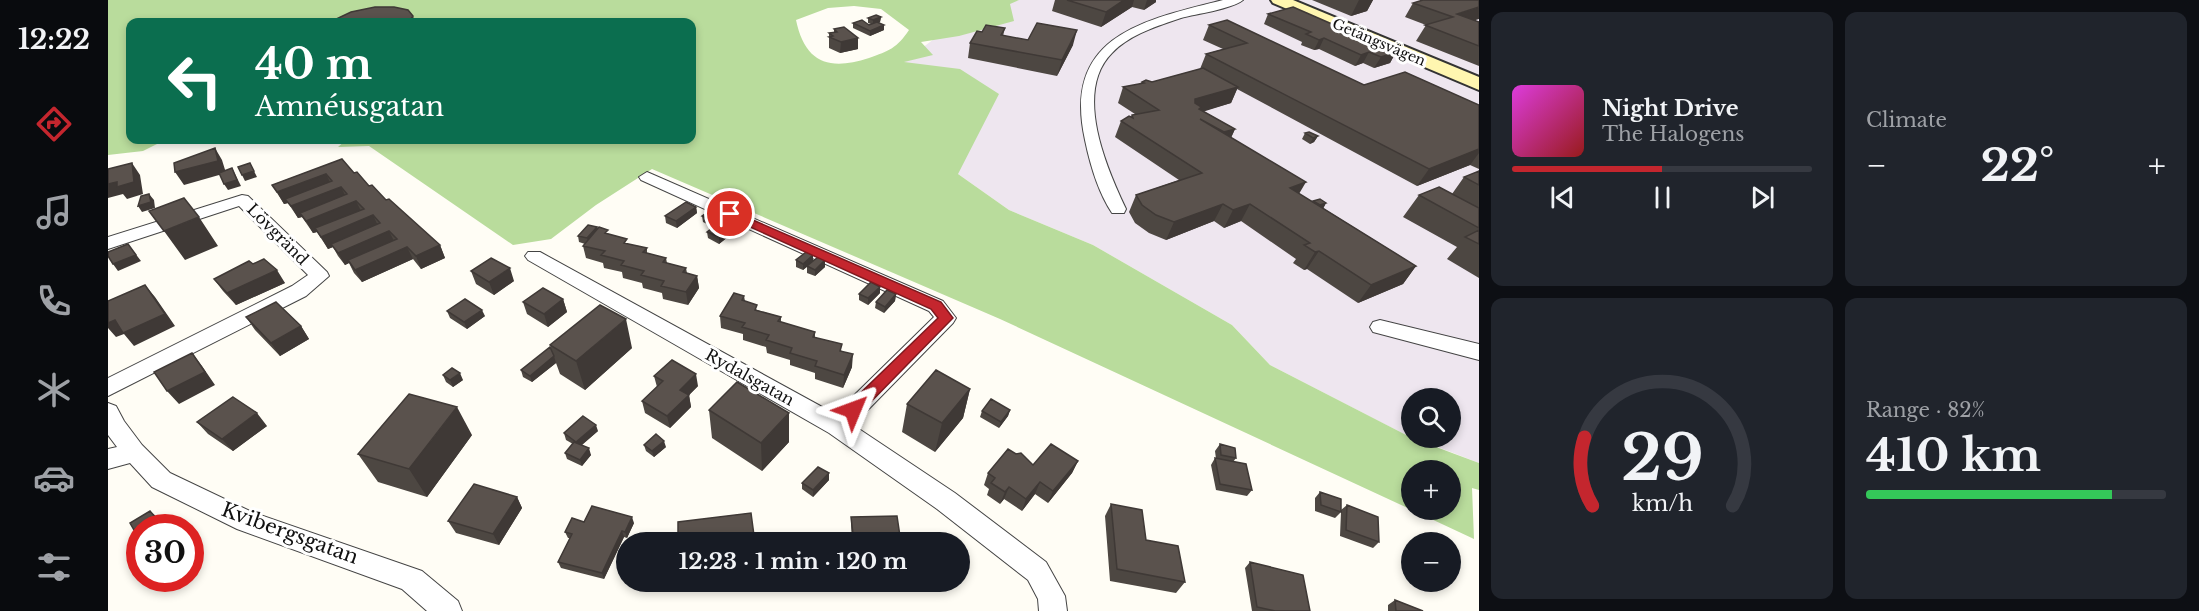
<!DOCTYPE html>
<html lang="en">
<head>
<meta charset="utf-8">
<style>
  :root { --surface:#171b24; --page:#20242c; --text:#f1f3f6; --muted:#9ea1a6; --line:#363941; --accent:#c4262e }
  body { margin:0; font-family:"Libre Baskerville",serif; background:var(--page); color:var(--text); height:100vh; display:flex; flex-direction:column; font-size:22px; white-space:nowrap }
  * { box-sizing:border-box; margin:0 }
  p { font-size:20px; color:var(--muted) }
  .icon { flex:none; width:33px; height:33px; fill:none; stroke:currentColor; stroke-width:2; stroke-linecap:round; stroke-linejoin:round }
  .map { position:relative; flex:1; overflow:hidden }
  .panel { display:flex; flex-direction:column; gap:12px; padding:12px; background:#0d0f14; width:720px }
  .panel>* { flex:none }
  .banner { position:absolute; left:18px; top:18px; width:570px; height:126px; border-radius:12px; box-shadow:0 3px 9px #0003; background:#0b6e4f; color:#fff; overflow:hidden }
  .tools { position:absolute; left:1293px; top:388px; display:grid; gap:12px }
  .tools a { display:grid; place-items:center; width:60px; height:60px; border-radius:50%; background:var(--surface); box-shadow:0 3px 9px #0003; font-size:30px }
  .speed { position:absolute; left:18px; top:514px; display:flex; gap:12px; font-size:30px; font-weight:700; text-align:center }
  .speed>* { display:grid; place-content:center; width:78px; height:78px; border-radius:50%; background:var(--surface); box-shadow:0 3px 9px #0003; line-height:1 }
  .speed .limit { border:9px solid #d22; background:#fff; color:#111 }
  .pin { position:absolute; display:grid; place-items:center; width:51px; height:51px; color:#fff; margin:-26px; border:3px solid #fff; border-radius:50%; box-shadow:0 2px 6px #0007 }
  .me { position:absolute; width:66px; margin:-33px; rotate:46deg; stroke-linejoin:round; filter:drop-shadow(0 0 4px #0008) }
  .turn { display:flex; align-items:center; gap:21px; height:126px; padding:0 30px; font-size:27px }
  .turn .icon { width:78px; height:78px; stroke-width:2.5 }
  .turn b { display:block; font-size:42px; line-height:51px }
  .big { font-size:45px; font-weight:700; line-height:1.1 }
  .panel .widget { flex:1; display:flex; flex-direction:column; justify-content:center; gap:9px; min-width:0; padding:0 21px; border-radius:12px; background:var(--page) }
  .panel .dial { align-items:center; gap:0 }
  .dial svg { height:156px; overflow:visible; fill:none; stroke:var(--line); stroke-width:7; stroke-linecap:round; text-anchor:middle }
  .dial text { fill:var(--text); stroke:none }
  .song { display:flex; align-items:center; gap:18px }
  .cover { width:72px; height:72px; border-radius:9px; background:linear-gradient(135deg,hsl(300 70% 55%),hsl(0 70% 35%)) }
  .played { height:6px; border-radius:3px; background:linear-gradient(90deg,var(--accent) 50%,var(--line) 50%) }
  .keys { display:flex; justify-content:space-around; direction:ltr }
  .heat { display:flex; justify-content:space-between; align-items:center; font-size:33px; direction:ltr }
  .charge { height:9px; border-radius:4px; background:linear-gradient(90deg,#34c759 82%,var(--line) 0) }
  .panel .tiles { flex:1; display:grid; gap:12px; grid-template-columns:repeat(2,1fr) }
  .trip { position:absolute; left:508px; top:532px; width:354px; height:60px; border-radius:30px; background:var(--surface); box-shadow:0 3px 9px #0003; font-weight:700; line-height:60px; text-align:center }
  main { display:flex; flex:1; min-height:0 }
  .tabs { display:flex; flex-direction:column; width:108px; justify-content:space-around; align-items:center; background:#090b0e; color:var(--muted) }
  .tabs .icon { width:42px; height:42px }
  .tabs .active { color:var(--accent) }
  .tabs b { font-size:27px; color:var(--text) }
  .map>svg:first-child { display:block }
</style>
</head>
<body>
<main>
<nav class="tabs">
<b>12:22</b>
<svg class="icon active" aria-label="directions" viewBox="0 0 24 24"><path d="M12 3l9 9-9 9-9-9zM9 14v-3h6M13 9l2 2-2 2"/></svg>
<svg class="icon" aria-label="music" viewBox="0 0 24 24"><path d="M9 18V5l10-2v13"/><circle cx="6" cy="18" r="3"/><circle cx="16" cy="16" r="3"/></svg>
<svg class="icon" aria-label="phone" viewBox="0 0 24 24"><path d="M5 4h4l2 5-3 2q2 4 5 5l2-3 5 2v4C11 20 4 13 5 4z"/></svg>
<svg class="icon" aria-label="climate" viewBox="0 0 24 24"><path d="M12 3v18M4 7l16 10M4 17L20 7"/></svg>
<svg class="icon" aria-label="car" viewBox="0 0 24 24"><path d="M5 17H2v-5l4-1 3-4h7l3 4 3 1v5h-3M9 17h6M6 11h13"/><circle cx="7" cy="17" r="2"/><circle cx="17" cy="17" r="2"/></svg>
<svg class="icon" aria-label="filters" viewBox="0 0 24 24"><path d="M4 7h16M4 17h16"/><circle cx="9" cy="7" r="2"/><circle cx="15" cy="17" r="2"/></svg>
</nav>
<div class="map">
<svg width="1371" height="611" viewBox="0 0 1371 611">
  <rect width="100%" height="100%" fill="#fffdf5"/>
  <path fill="#eee6ef" d="M866,0H1371V463L1307,438H1342V399H1304L1303,437L1292,432L1162,365L1124,325L985,245L901,210L850,174L794,63L862,12Z"/>
  <path fill="#b9dc9c" fill-rule="evenodd" d="M0,0H911L902,4L906,21L851,36L813,42L825,55L796,62L852,69L891,94L850,174L901,210L985,245L1124,325L1162,365L1304,438L1371,463V490L1364,488L1366,539L1304,510H1342V471H1304V510L892,319L544,169L488,205L443,239L405,245L261,146L230,147L238,140H584V22H22V140H57L35,151L0,155ZM746,6L773,9L801,30C789,48 781,51 761,58C721,71 697,63 688,20L720,8Z"/>
  <g fill="none" stroke-linecap="round" stroke-linejoin="round">
    <defs>
      <path id="street" d="M1115,0H1135C1124,9 1088,14 1073,18C1050,26 1022,34 1004,53C965,92 999,169 1018,209L1016,213H1004C990,192 982,164 977,140C954,36 1035,20 1115,0Z
        M539,172L835,301L848,318L845,323L745,425L847,493L938,562L957,596L959,611H931L930,599L920,580L829,509L721,433L420,260L417,256L420,252H432L727,414L826,317L821,311L533,180L531,177Z
        M134,195L140,196L219,272L221,276L198,296L0,396V378L184,286L200,275L131,206L0,249V237Z
        M1272,320L1371,344V360L1265,332L1262,327L1265,322Z
        M0,403L8,406L16,421L34,445L62,473L144,512L314,571L350,601L354,611H319L294,589L129,529L44,487L22,463L0,469V449L9,447L0,435Z"/>
      <path id="secondary" d="M1163,0H1185L1371,77V90L1165,3Z"/>
    </defs>
    <use href="#street" stroke="#444" stroke-width="2"/>
    <use href="#secondary" stroke="#333" stroke-width="4"/>
    <use href="#street" fill="#fff" fill-rule="evenodd"/>
    <use href="#secondary" fill="#fff6b0" fill-rule="evenodd"/>
  </g>
  <path fill="#4d4742" d="M947,0H1048V2L1036,10L1024,7L993,27L944,11Z
    M1204,0H1265L1259,11L1243,16Z
    M1305,3L1371,22V66L1308,41L1318,25L1297,17Z
    M1160,14L1288,52L1282,63L1266,68L1255,63L1247,66L1211,49L1206,50L1193,45L1194,42L1156,24Z
    M773,17L772,22L771,23L776,30L762,36L745,28V23L761,25L763,24L760,23V18Z
    M1101,25L1256,85L1371,105V169L1362,165L1309,186L1129,89L1123,103L1095,111L1127,129L1123,138L1191,194L1204,202L1205,201L1218,203L1215,208L1308,266L1295,284L1250,303L1199,269L1196,270L1185,263L1188,259L1133,221L1116,228L1106,221L1058,240L1041,233L1027,223L1021,212L1028,195L1071,180L1007,137L1013,121L1023,117L1024,115L1027,114L1010,103L1015,87L1033,84L1034,82H1044L1092,69L1098,54L1115,49L1095,40Z
    M897,28L895,36L920,40L965,45L949,76L860,58L862,43L874,32Z
    M726,29L750,38V49L732,53L721,48V33L726,32Z
    M1197,133L1210,136L1206,142L1202,144L1194,139Z
    M234,159L246,173L332,245L337,258L313,269L305,259L254,282L246,273L241,263L237,265L230,256L225,247L220,249L209,232L205,233L194,217L190,218L180,203L176,204L164,185Z
    M1371,170V278L1339,259L1349,247L1295,217L1311,195L1344,194L1356,177L1370,172Z
    M588,207L589,213L569,228L558,223L557,216Z
    M611,211L612,217L601,225L595,222L594,216Z
    M630,222V229L611,244L600,238L599,232Z
    M489,227L490,229L520,244L539,248V253L558,258L559,263L578,268L579,273L589,276L591,288L580,305L555,299L554,293L535,288L534,283L515,278L514,272L496,268L495,263L478,258L475,246L477,244L471,242L470,236Z
    M705,255V261L717,267L707,276L699,273V267L695,270L688,267V260Z
    M145,264L177,283L128,305L115,291L106,279Z
    M363,271L406,281L386,295L368,284Z
    M772,293L760,305L751,300V294Z
    M788,294L787,301L776,313L767,308L768,302Z
    M636,296L637,301L649,310L673,317V322L707,332V337L734,351L744,367L735,388L707,379V373L682,365V360L659,353L658,347L635,340V334L613,328L612,316Z
    M455,299L459,312L440,327L419,314L415,302Z
    M339,311L377,316L359,329L342,318Z
    M138,317L193,326L201,339L172,356L147,330Z
    M442,345L524,348L477,390L452,374L448,363L424,382L415,377L413,370L443,347Z
    M335,375L355,380L345,387L338,382Z
    M546,376L590,386L581,395L583,407L562,428L537,413L534,401L549,387Z
    M862,389L855,418L827,452L794,432L799,404Z
    M601,410L681,442L654,471L604,438Z
    M902,410L900,416L891,428L872,417L874,411Z
    M89,422L159,426L125,451L100,434Z
    M490,431L474,445L483,455L474,466L459,459L457,453L465,444L458,440L456,433Z
    M364,435L319,497L270,482L250,454Z
    M1112,444L1128,458L1125,462L1144,490L1139,496L1108,490L1103,465L1107,458L1108,459L1107,451Z
    M536,445L558,447L546,457L538,451Z
    M970,461L964,473L940,503L927,494L914,511L896,499L892,504L879,495L881,489L876,485L880,473L925,465Z
    M721,473V480L705,497L694,489V483Z
    M1212,492L1233,510L1239,505L1271,542L1265,548L1232,536L1233,512L1227,518L1207,511V498Z
    M409,497L414,508L391,545L348,533L340,521Z
    M1003,504L1038,540L1077,582L1068,593L1002,581L997,516Z
    M743,517L793,543H744L743,523Z
    M476,522L526,523L519,538L516,537L496,579L453,568L450,562L462,538H460L457,532Z
    M1142,562L1202,611H1144L1137,568Z
    M1287,600L1315,611H1280V605Z"/>
  <path fill="#3f3936" d="M1016,0H1026L1024,7L993,27L998,12Z
    M1039,0H1048V2L1036,10Z
    M1251,0H1265L1259,11L1243,16Z
    M1371,7V19L1339,29L1349,14Z
    M305,16L307,22H301Z
    M773,17L772,22L765,25V20Z
    M776,25V30L762,36V31Z
    M969,30L965,45L949,76L954,60Z
    M750,38V49L732,53L733,42Z
    M1216,38L1211,49L1206,50L1211,40Z
    M1261,52L1255,63L1247,66L1253,55Z
    M1288,52L1282,63L1266,68L1273,57Z
    M1130,87L1123,103L1091,113L1086,123L1087,99Z
    M1127,129L1119,146L1109,149L1116,132Z
    M1210,136L1206,142L1202,144L1205,138Z
    M107,148L114,160L118,173L76,185L67,172Z
    M1371,149V153L1362,165L1309,186L1321,169Z
    M24,163L32,175L35,194L19,199L15,194L0,198V184Z
    M142,163L149,177L137,181L134,175Z
    M124,168L133,186L120,190L116,184Z
    M218,174L224,186L177,199L180,203L176,204L169,192Z
    M1198,182L1188,199L1182,188Z
    M233,187L239,199L192,213L194,217L190,218L183,206Z
    M41,194L46,200L47,208L34,212L30,206Z
    M248,201L254,213L207,228L209,232L205,233L198,221Z
    M1218,203L1215,209L1208,211L1212,205Z
    M1115,204L1106,221L1058,240L1066,222Z
    M1142,204L1133,221L1116,228L1125,210Z
    M588,207L589,213L569,228L568,221Z
    M611,211L612,217L601,225V219Z
    M265,215L271,228L223,244L225,247L220,249L213,237Z
    M91,217L110,246L77,260L56,231Z
    M630,222V229L611,244V237Z
    M489,227L491,233L481,245L479,238Z
    M281,231L287,243L240,260L241,263L237,265L230,253Z
    M20,244L33,261L10,271L5,264Z
    M332,245L337,258L313,269L308,256Z
    M299,247L305,259L254,282L247,270Z
    M1211,251L1199,269L1196,270L1207,252Z
    M705,255V261L695,270V264Z
    M717,260V267L707,276V270Z
    M1308,266L1295,284L1250,303L1263,285Z
    M402,268L406,281L386,295L381,282Z
    M169,270L177,283L128,305L119,293Z
    M589,276L591,288L580,305L578,292Z
    M37,285L47,297L67,326L26,346L16,334L8,337L0,328V323Z
    M772,287V293L760,305V298Z
    M788,294L787,301L776,313L777,307Z
    M455,299L459,312L440,327L436,314Z
    M374,310L377,316L359,329L356,322Z
    M518,319L524,348L477,390L468,361Z
    M193,326L201,339L172,356L163,343Z
    M84,353L94,366L107,385L71,404L59,391Z
    M745,354L744,367L735,388L736,375Z
    M446,356L448,363L424,382L422,376Z
    M352,373L355,380L345,387L342,380Z
    M588,374L590,386L581,395L583,407L562,428L559,416L572,390Z
    M862,389L855,418L827,452L834,423Z
    M349,407L364,435L319,497L301,469Z
    M902,410L900,416L891,428L893,422Z
    M149,413L159,426L125,451L114,439Z
    M681,413V442L654,471L653,443Z
    M488,425L490,431L470,448L468,442Z
    M556,441L558,447L546,457L544,451Z
    M481,448L483,455L474,466L472,460Z
    M970,461L964,473L940,503L945,491Z
    M721,473V480L705,497V490Z
    M932,482L927,494L914,511L918,499Z
    M901,487L896,499L892,504L897,492Z
    M409,497L414,508L391,545L385,534Z
    M42,511L49,517L54,523L46,528H32V534L26,530Z
    M524,517L526,523L519,538L517,532Z
    M514,531L516,537L496,579L494,573Z"/>
  <path fill="#5a524d" stroke="#3f3936" stroke-width="1.5" d="M959,0H1016L998,12Z
    M1315,0H1371V7L1349,14L1371,22V46L1317,25L1345,17L1305,3Z
    M267,7H286L300,10L305,16L301,22H225L228,19L243,12Z
    M1185,7L1288,52L1273,57L1261,52L1253,55L1216,38L1211,40L1198,34L1203,32L1160,14Z
    M768,15L773,17L765,20L760,18Z
    M754,20L761,25L769,22L776,25L762,31L745,23Z
    M1119,20L1256,85L1297,72L1371,105V149L1321,169L1098,54L1139,43L1101,25Z
    M929,23L969,30L954,60L862,43L869,31L874,32L878,25L897,28L893,35L920,40Z
    M736,27L750,38L733,42L721,37L725,36L721,33L729,32L726,29Z
    M1095,68L1130,87L1087,99V103L1093,107L1091,109L1127,129L1116,132L1092,119L1198,182L1182,188L1308,266L1263,285L1211,251L1207,252L1196,245L1202,243L1142,204L1125,210L1115,204L1066,222L1048,215L1034,205L1028,195L1094,173L1013,121L1021,116L1025,118L1024,115L1051,110L1015,87L1036,83L1034,82L1038,80L1044,82Z
    M1201,132L1210,136L1205,138L1197,133Z
    M107,148L110,161L67,172L66,163Z
    M234,159L246,173L249,172L261,186L264,185L278,200L281,199L332,245L308,256L299,247L247,270L240,260L289,239L281,231L230,253L223,244L272,223L265,215L213,237L207,228L256,209L248,201L198,221L192,213L239,194L233,187L183,206L177,199L224,181L218,174L169,192L164,185Z
    M24,163L26,182L9,187V182L0,184V169Z
    M142,163L146,171L134,175L130,167Z
    M124,168L129,180L116,184L111,173Z
    M1371,171V185L1356,177Z
    M1331,187L1371,208V228L1311,195Z
    M41,194L43,202L30,206L33,196Z
    M76,198L91,217L56,231L41,211Z
    M1212,199L1218,203L1212,205L1205,201Z
    M578,202L588,207L568,221L557,216Z
    M605,208L611,211L601,219L594,216Z
    M618,217L630,222L611,237L599,232Z
    M480,225L489,227L479,238L470,236Z
    M491,227L500,230L497,233L519,239L516,243L539,248L535,252L558,258L555,262L578,268L575,272L589,276L578,292L553,286L556,281L533,275L536,271L513,265L516,261L493,255L497,251L475,246Z
    M1371,230V244L1357,237Z
    M20,244L28,255L5,264L0,256V252Z
    M698,252L705,255L695,264L688,260Z
    M710,257L717,260L707,270L699,266Z
    M383,258L402,268L381,282L363,271Z
    M156,259L169,270L119,293L106,279L141,261L145,264Z
    M763,282L772,287L760,298L751,294Z
    M37,285L57,314L15,333L7,320L0,323V301Z
    M435,288L455,299L436,314L415,302Z
    M779,290L788,294L777,307L768,302Z
    M626,293L636,296L634,300L649,305L647,310L673,317L670,321L707,332L705,337L734,344L732,351L745,354L736,375L707,366L709,361L682,353L684,348L658,340L661,335L634,327L637,323L612,316Z
    M357,299L374,310L356,322L339,311Z
    M168,302L193,326L163,343L138,317Z
    M492,305L518,319L468,361L442,345Z
    M442,347L446,356L422,376L413,370Z
    M84,353L97,372L59,391L46,372Z
    M564,360L588,374L572,390L581,395L559,416L534,401L555,381L546,376Z
    M344,368L352,373L342,380L335,375Z
    M828,370L862,389L834,423L799,404Z
    M629,382L681,413L653,443L601,410Z
    M301,394L349,407L301,469L250,454Z
    M125,397L149,413L114,439L89,422Z
    M883,399L902,410L893,422L874,411Z
    M475,416L488,425L468,442L456,433Z
    M548,434L556,441L544,451L536,445Z
    M466,442L481,448L472,460L457,453Z
    M943,444L970,461L945,491L932,482L918,499L901,487L897,492L883,483L887,478L880,473L900,449L908,454L913,453L925,465Z
    M1112,444L1127,448L1128,458L1113,455Z
    M1107,458L1138,464L1144,490L1112,484Z
    M710,467L721,473L705,490L694,483Z
    M366,484L409,497L385,534L340,521Z
    M1212,492L1233,499V512L1213,505Z
    M1003,504L1034,510L1038,540L1070,546L1077,582L1009,569Z
    M1239,505L1270,517L1271,542L1238,530Z
    M484,506L524,517L517,532L514,531L494,573L450,562L464,534L457,532L464,518L476,522Z
    M42,511L47,517L26,530L22,523Z
    M643,513L647,543H570V522Z
    M789,516L793,543H746L743,517Z
    M1142,562L1195,575L1202,611H1167L1149,607Z
    M1287,600L1315,611H1288Z"/>
  <path fill="#c4262e" stroke="#7f191e" stroke-width="1.5" d="M622,210L833,302L845,318L750,415H739L737,410L739,406L830,318L823,309L618,216L616,214Z"/>
  <g text-anchor="middle" stroke-width="6" stroke-linejoin="round" paint-order="stroke">
    <g font-size="14" fill="#111" stroke="#fff">
      <text transform="translate(1271 42) rotate(23)" y="5">Getängsvägen</text>
    </g>
    <g font-size="16" fill="#111" stroke="#fff">
      <text transform="translate(170 234) rotate(45)" y="6">Lövgränd</text>
      <text transform="translate(642 377) rotate(29)" y="6">Rydalsgatan</text>
    </g>
    <g font-size="20" fill="#111" stroke="#fff">
      <text transform="translate(182 533) rotate(20)" y="7">Kvibergsgatan</text>
    </g>
  </g>
</svg>
<div class="tools">
<a><svg class="icon" aria-label="search" viewBox="0 0 24 24"><circle cx="10" cy="10" r="6"/><path d="M15 15l6 6"/></svg></a>
<a>+</a>
<a>−</a>
</div>
<div class="speed"><div class="limit">30</div></div>
<div class="pin" style="left:622px;top:214px;background:#d93025"><svg class="icon" aria-label="arrive" viewBox="0 0 24 24"><path d="M6 21V4h12l-3 4 3 4H6"/></svg></div>
<svg class="me" style="left:745px;top:410px" viewBox="-20 -20 40 40"><path d="M0-17L14 15 0 8-14 15z" fill="#c4262e" stroke="#fff" stroke-width="4"/></svg>
<div class="trip">12:23 · 1 min · 120 m</div>
<div class="banner">
<div class="turn"><svg class="icon" aria-label="left" viewBox="0 0 24 24"><path d="M17 20v-9H6M10 6l-5 5 5 5"/></svg><div><b>40 m</b>Amnéusgatan</div></div>
</div>
</div>
<section class="panel">
<div class="tiles">
<div class="widget">
<div class="song"><i class="cover"></i><div><b>Night Drive</b><p>The Halogens</p></div></div>
<div class="played"></div>
<div class="keys"><svg class="icon" aria-label="previous" viewBox="0 0 24 24"><path d="M18 5L8 12l10 7zM5 5v14"/></svg><svg class="icon" aria-label="pause" viewBox="0 0 24 24"><path d="M8 5v14M16 5v14"/></svg><svg class="icon" aria-label="next" viewBox="0 0 24 24"><path d="M6 5l10 7-10 7zM19 5v14"/></svg></div>
</div>
<div class="widget"><p>Climate</p>
<div class="heat"><a>−</a><b class="big">22°</b><a>+</a></div>
</div>
<div class="widget dial"><svg viewBox="0 0 100 80">
<path d="M14 69A42 42 0 1 1 86 69"/>
<path d="M14 69A42 42 0 0 1 10 34" stroke="#c4262e"/>
<text x="50" y="56" font-size="32" font-weight="700">29</text>
<text x="50" y="72" font-size="11">km/h</text>
</svg></div>
<div class="widget"><p>Range · 82%</p><b class="big">410 km</b><div class="charge"></div></div>
</div>
</section>
</main>
</body>
</html>
